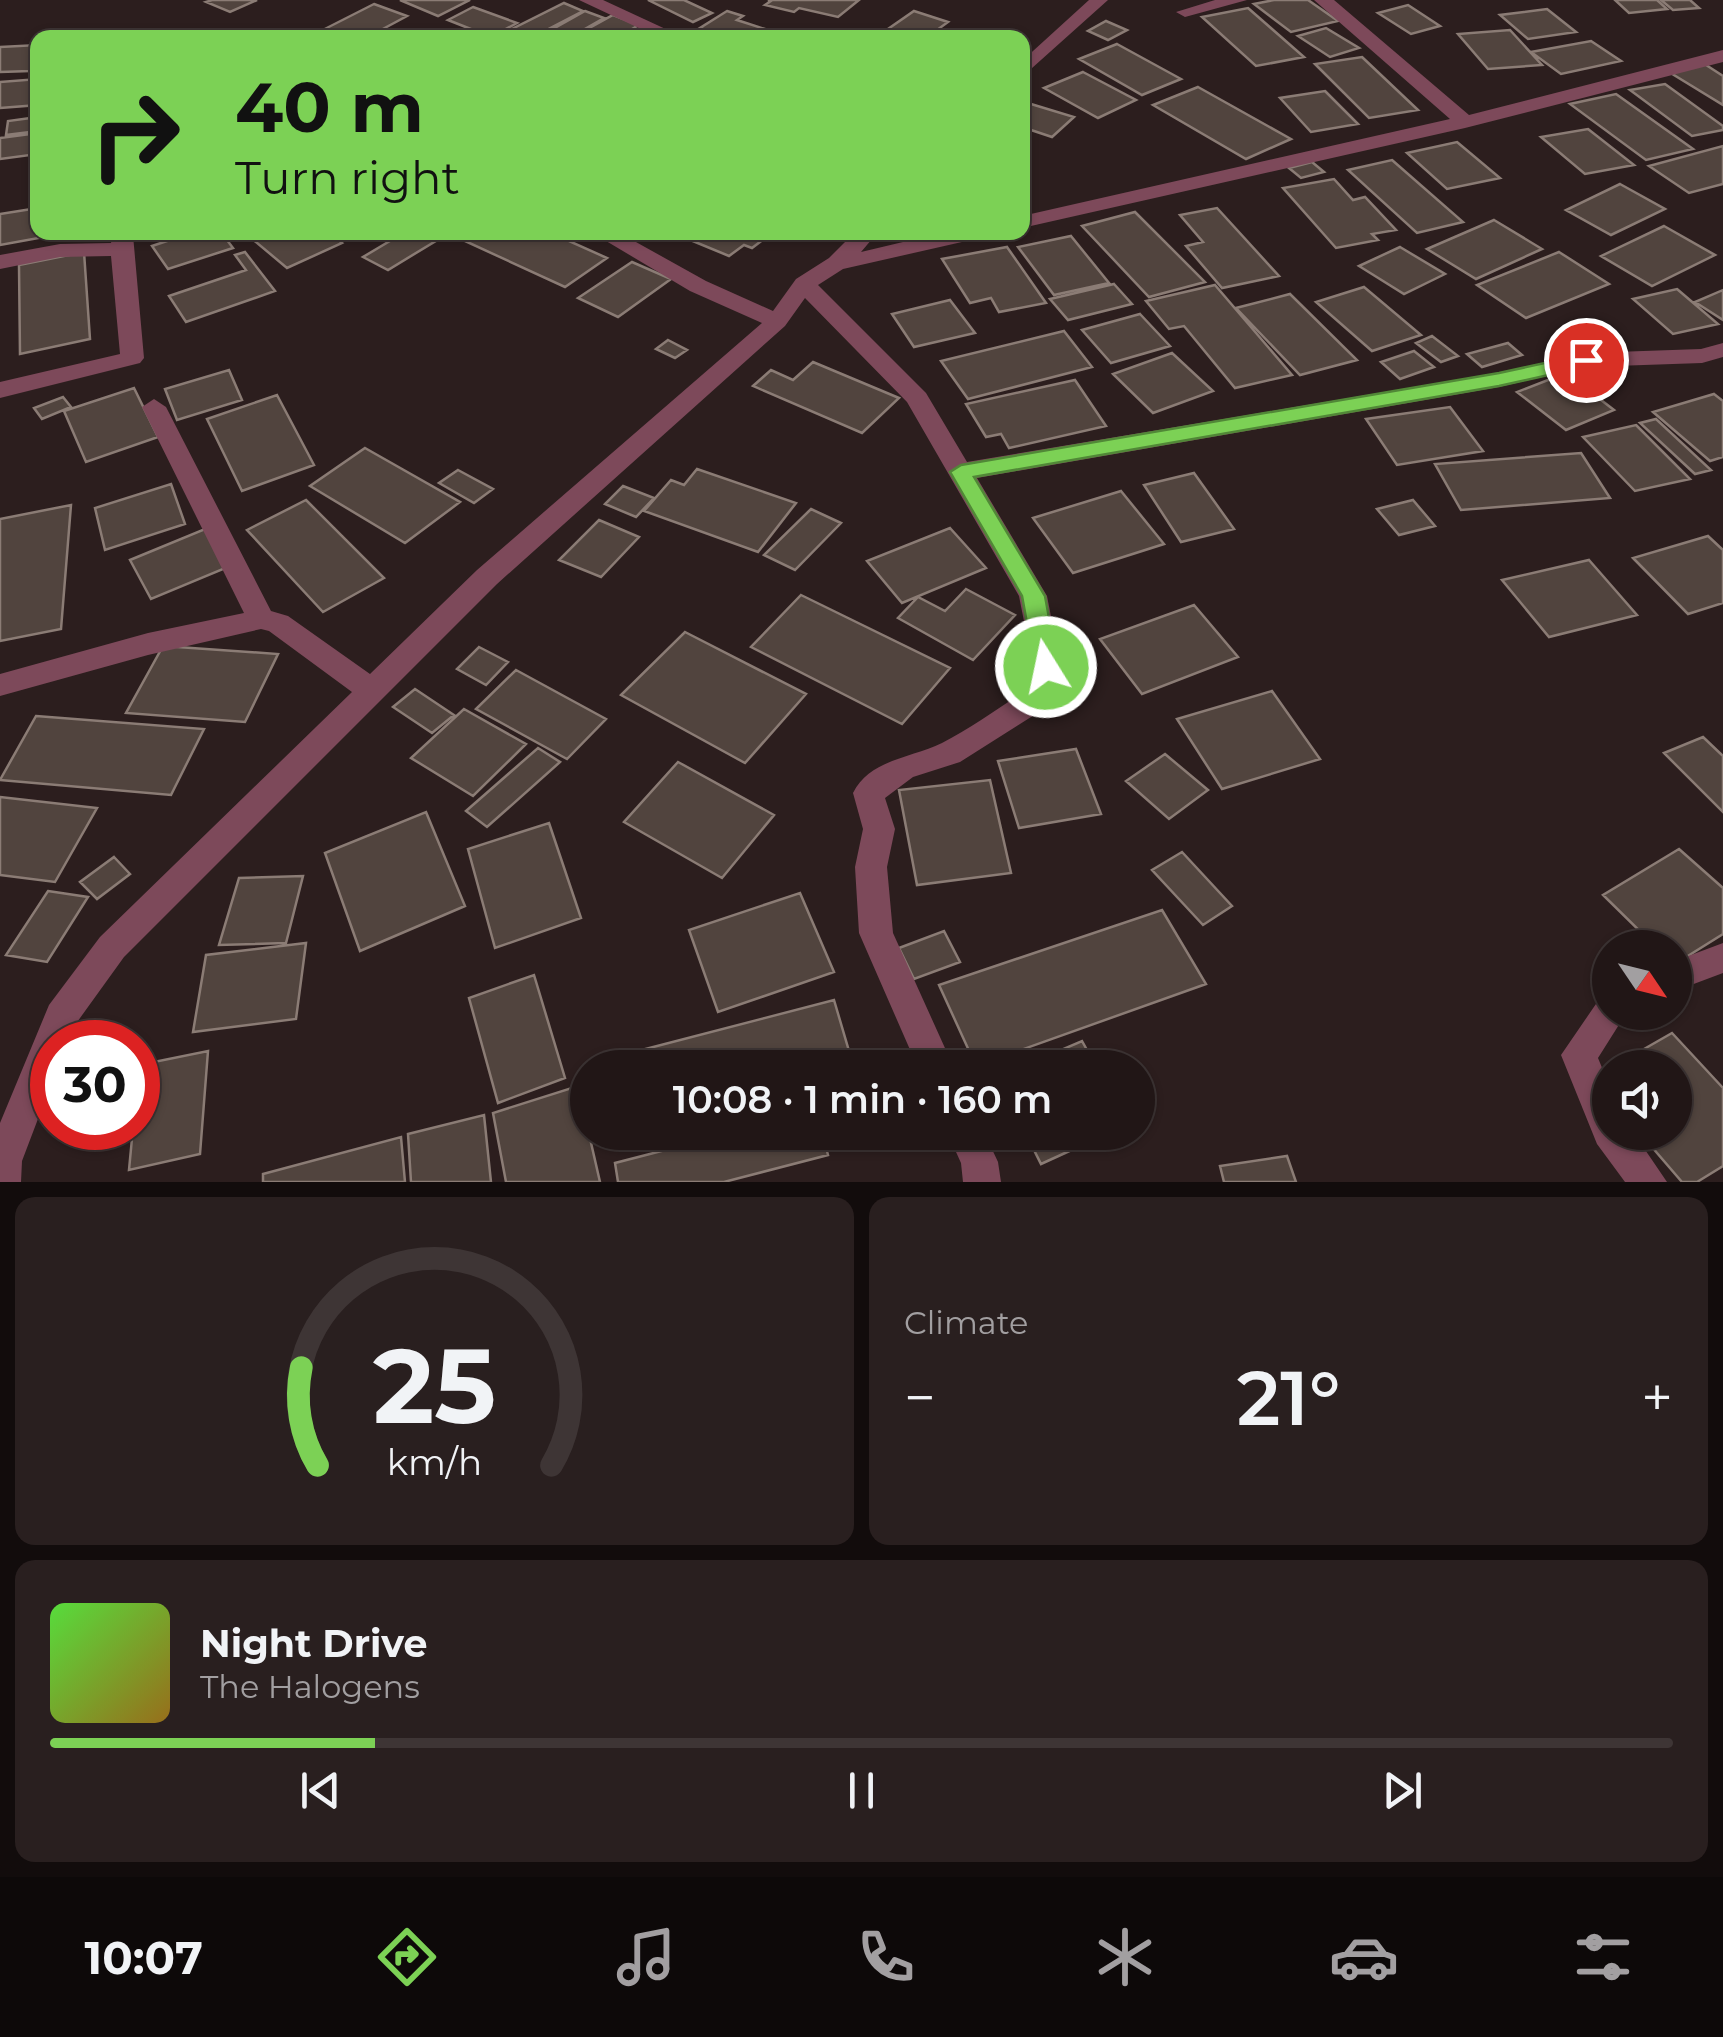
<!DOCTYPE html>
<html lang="en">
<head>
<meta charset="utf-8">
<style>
  :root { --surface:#211616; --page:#291f1f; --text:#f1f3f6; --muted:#a29fa1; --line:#3e3535; --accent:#7cd155 }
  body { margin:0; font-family:Montserrat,sans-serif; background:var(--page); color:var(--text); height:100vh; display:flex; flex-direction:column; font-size:38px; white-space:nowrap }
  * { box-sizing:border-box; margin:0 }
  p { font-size:32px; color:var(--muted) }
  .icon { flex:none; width:55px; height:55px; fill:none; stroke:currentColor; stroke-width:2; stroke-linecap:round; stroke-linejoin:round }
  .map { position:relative; height:1182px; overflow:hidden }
  .details { display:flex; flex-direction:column; gap:15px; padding:15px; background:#120c0c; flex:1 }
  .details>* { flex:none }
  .guide { position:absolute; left:30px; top:30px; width:1000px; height:210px; border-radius:20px; box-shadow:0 2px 8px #0004,0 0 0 2px var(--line); background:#7cd155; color:#111; overflow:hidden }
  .needle { width:65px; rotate:125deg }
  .controls { position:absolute; left:1592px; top:930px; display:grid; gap:20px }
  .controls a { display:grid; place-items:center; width:100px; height:100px; border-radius:50%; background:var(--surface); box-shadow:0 2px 8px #0004,0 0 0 2px var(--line); font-size:50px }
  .speed { position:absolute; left:30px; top:1020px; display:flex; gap:20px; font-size:50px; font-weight:700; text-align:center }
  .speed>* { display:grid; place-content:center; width:130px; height:130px; border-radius:50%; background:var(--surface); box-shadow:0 2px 8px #0004,0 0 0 2px var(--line); line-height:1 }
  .speed .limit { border:15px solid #d22; background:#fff; color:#111 }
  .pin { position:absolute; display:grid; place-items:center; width:85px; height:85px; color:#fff; margin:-42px; border:5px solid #fff; border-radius:50%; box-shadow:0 2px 10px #0007 }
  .me { position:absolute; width:110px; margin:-55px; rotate:350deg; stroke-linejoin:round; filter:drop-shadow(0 0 8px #0008) }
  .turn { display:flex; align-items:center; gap:35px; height:210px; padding:0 40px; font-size:45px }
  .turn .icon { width:130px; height:130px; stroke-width:2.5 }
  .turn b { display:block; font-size:70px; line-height:85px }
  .big { font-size:75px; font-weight:600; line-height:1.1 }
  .details .tile { flex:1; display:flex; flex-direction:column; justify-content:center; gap:15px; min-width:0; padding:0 35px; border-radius:20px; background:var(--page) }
  .details .dial { align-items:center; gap:0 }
  .dial svg { height:260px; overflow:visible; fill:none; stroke:var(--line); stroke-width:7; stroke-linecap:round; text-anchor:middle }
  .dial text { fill:var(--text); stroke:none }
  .song { display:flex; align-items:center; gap:30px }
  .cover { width:120px; height:120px; border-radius:15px; background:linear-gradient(135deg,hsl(110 70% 55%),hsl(40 70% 35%)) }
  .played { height:10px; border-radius:5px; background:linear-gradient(90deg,var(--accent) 20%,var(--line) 20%) }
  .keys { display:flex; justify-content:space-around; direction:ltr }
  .heat { display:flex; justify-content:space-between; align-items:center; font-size:55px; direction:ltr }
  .details .tiles { flex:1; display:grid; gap:15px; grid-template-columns:1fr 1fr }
  .tile:last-child { grid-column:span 2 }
  .trip { position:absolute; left:570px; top:1050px; width:585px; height:100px; border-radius:50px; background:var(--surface); box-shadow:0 2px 8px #0004,0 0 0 2px var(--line); font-weight:600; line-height:100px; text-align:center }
  .tabs { display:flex; height:160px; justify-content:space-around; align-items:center; background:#0d0909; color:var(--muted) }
  .tabs .icon { width:70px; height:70px }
  .tabs .current { color:var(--accent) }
  .tabs b { font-size:45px; color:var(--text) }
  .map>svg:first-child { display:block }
</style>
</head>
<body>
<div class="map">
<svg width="1723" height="1182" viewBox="0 0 1723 1182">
  <rect width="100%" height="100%" fill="#2c1e1e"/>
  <path fill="#51443e" stroke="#8b7c75" stroke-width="2.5" d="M212,0H257L230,12L206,2Z
    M400,0H470L438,16Z
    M648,0H684L712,13L693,22Z
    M768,0H859L838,17L799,8L794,12L765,5L771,1Z
    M1274,0H1308L1338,21L1291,32L1254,4Z
    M1615,0H1657L1667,9L1629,13Z
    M1661,0H1690L1699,8L1673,10Z
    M564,3L583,11L531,38L512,29Z
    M374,4L407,16L366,38H307Z
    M1408,5L1440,26L1411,34L1378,13Z
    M473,7L517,23L491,37L448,20Z
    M1248,8L1304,57L1256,66L1202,17Z
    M1547,9L1576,32L1528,39L1500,15Z
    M585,11L604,18L569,38H537Z
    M727,11L743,16L737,20L768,30L756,38H729L700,28Z
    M914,11L948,22L926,38H875Z
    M613,15L639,25L616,38L575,36Z
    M1106,21L1127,30L1108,40L1088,31Z
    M1326,28L1359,48L1330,57L1298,36Z
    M1510,30L1542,65L1488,69L1458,34Z
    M1591,41L1621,61L1561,74L1531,52Z
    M1117,44L1181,79L1142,95L1079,59Z
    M38,45V59L30,71L0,72V47Z
    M1362,57L1418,110L1369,118L1315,64Z
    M1703,63L1723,76V105L1669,72Z
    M1083,72L1136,100L1098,118L1044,88Z
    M38,79V105L0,108V82Z
    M1665,84L1723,126V130L1692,136L1630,90Z
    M1198,87L1291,139L1246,159L1153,105Z
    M1325,91L1358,124L1311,132L1280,98Z
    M1616,94L1693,149L1646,160L1570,104Z
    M1031,104L1074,117L1052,137L1022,127V111Z
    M38,117V131L6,135L8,121Z
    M1588,129L1634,165L1585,174L1541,137Z
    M38,133V154L0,159V138Z
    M1457,142L1500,178L1447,189L1407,153Z
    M1723,146V184L1689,193L1649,166Z
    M1392,160L1463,222L1417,233L1348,170Z
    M1312,162L1324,172L1301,178L1289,168Z
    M1334,179L1353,200L1365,197L1396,230L1372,234L1378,240L1336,248L1283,188Z
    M1620,184L1665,209L1611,235L1566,210Z
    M38,208V232L66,233L0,245V214Z
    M1217,208L1279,276L1222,288L1186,246L1203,242L1180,215Z
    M1135,212L1205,282L1149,297L1082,226Z
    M1494,220L1542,249L1476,279L1427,249Z
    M1664,226L1715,255L1652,286L1601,256Z
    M194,232H221L233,248L168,269L152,246Z
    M244,232H328L342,243L287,268Z
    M405,232H425L439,239L388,270L363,257Z
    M478,232H549L607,258L565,287L465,241Z
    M688,232H773L752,248L744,245L729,256L683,237Z
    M1071,236L1109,283L1054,295L1018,247Z
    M1007,247L1046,303L999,312L991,298L970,303L942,259Z
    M1400,247L1445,274L1404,294L1359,266Z
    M84,252L90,339L20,354L19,265Z
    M245,252L275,291L186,322L169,296L246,270L235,255Z
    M1559,252L1609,284L1526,318L1477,285Z
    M632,262L671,279L618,317L578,298Z
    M1114,284L1132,304L1068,320L1050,299Z
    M1215,285L1292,375L1235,388L1184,326L1169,329L1146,301Z
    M1364,287L1421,335L1372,351L1316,302Z
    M1677,289L1718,324L1673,334L1633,299Z
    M1723,290V320L1695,302Z
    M1290,294L1357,360L1300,375L1236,308Z
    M950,300L975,333L914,347L892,314Z
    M1140,314L1170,346L1111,363L1082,330Z
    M1064,331L1092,367L968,399L941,361Z
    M1432,336L1458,356L1441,362L1416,343Z
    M668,340L687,350L675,358L656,349Z
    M1508,343L1522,355L1482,367L1467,354Z
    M1414,351L1434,367L1400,379L1381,362Z
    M1172,353L1213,391L1153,413L1113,374Z
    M813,362L899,398L862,433L753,386L771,370L793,380Z
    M229,370L242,400L177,420L165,389Z
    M1566,373L1614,410L1566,430L1517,392Z
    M1075,380L1106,426L1009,448L1001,434L986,437L966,404Z
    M134,388L158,437L86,462L64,411Z
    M1714,394L1723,401V457L1710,461L1653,412Z
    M277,395L314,465L242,491L207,419Z
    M63,397L71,407L42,419L34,408Z
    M1450,407L1483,451L1397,465L1366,419Z
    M1656,419L1711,470L1695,474L1640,423Z
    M1636,425L1690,479L1635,491L1583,437Z
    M365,448L460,502L405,543L310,486Z
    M1581,453L1610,498L1461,510L1435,464Z
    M697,469L796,503L758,552L644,511L671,480L684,485Z
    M458,470L493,489L474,503L439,483Z
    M1194,473L1234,529L1181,542L1144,485Z
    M171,484L185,524L105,550L95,508Z
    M623,486L654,498L636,517L605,504Z
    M1121,491L1164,544L1073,573L1033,518Z
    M306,500L384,578L323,612L247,530Z
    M1413,500L1435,526L1399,535L1377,509Z
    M71,505L61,629L0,641V519Z
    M811,509L841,523L795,570L764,555Z
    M599,520L639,537L601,577L559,560Z
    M950,528L986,568L902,603L867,561Z
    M205,529L228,567L151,599L130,560Z
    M1708,536L1723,550V603L1688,614L1633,558Z
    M1589,560L1637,615L1549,637L1502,580Z
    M966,589L1015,615L973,660L898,618L918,597L945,611Z
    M801,595L950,668L902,724L751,647Z
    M1194,605L1238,657L1142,694L1100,639Z
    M685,632L806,694L745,763L621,695Z
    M163,646L278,654L245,722L126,713Z
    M479,647L508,662L486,685L457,669Z
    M516,670L606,719L567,759L476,709Z
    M415,689L454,715L432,733L393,707Z
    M1272,691L1320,759L1222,789L1177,719Z
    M464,709L526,744L473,796L411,758Z
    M36,716L204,729L171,795L0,780Z
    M1703,737L1723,756V812L1664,753Z
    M538,748L560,762L487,827L466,811Z
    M1076,749L1101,814L1019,828L998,761Z
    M1165,754L1208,790L1169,819L1126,781Z
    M678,762L774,815L722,878L624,822Z
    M990,780L1011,873L917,885L899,790Z
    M0,797L97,808L55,882L0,875Z
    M426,812L465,906L360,951L325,853Z
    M549,823L581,918L495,948L468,849Z
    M1679,849L1723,888V934L1675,964V948H1657L1603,895Z
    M1182,852L1232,906L1203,925L1152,870Z
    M114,857L130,874L97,899L80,882Z
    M303,876L286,943L219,945L239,878Z
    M48,891L88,897L47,962L6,955Z
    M800,893L834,972L718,1012L689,930Z
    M1162,910L1206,984L976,1066L939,985Z
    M944,931L960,962L914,979L899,948Z
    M306,943L296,1019L193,1032L206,955Z
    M534,975L565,1078L498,1103L469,998Z
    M834,1000L854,1068H608L607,1059Z
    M1672,1033L1723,1088V1166L1697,1182H1682L1639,1132H1675V1068H1611Z
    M1082,1041L1097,1068H1019Z
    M208,1051L200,1154L129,1170L133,1128H138L139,1065Z
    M578,1086L600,1182H506L493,1113Z
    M484,1115L491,1182H411L408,1134Z
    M620,1132H664L622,1144Z
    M735,1132H822L828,1155L724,1182H618L615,1163Z
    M1025,1132H1111L1041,1164Z
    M401,1137L405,1182H263V1174Z
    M1287,1156L1296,1182H1224L1220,1166Z"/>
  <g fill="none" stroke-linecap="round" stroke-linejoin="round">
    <path fill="#7d495a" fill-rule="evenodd" d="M579,0H603L685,38H660Z
      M1089,0H1108L1022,77V61Z
      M1215,0H1247L1185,17L1176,12Z
      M1314,0H1334L1469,115L1723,50V62L1465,128L1022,228V216L1450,119Z
      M113,232L133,235L144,358L140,363L0,398V382L120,354L111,256L60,257L0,269V255L60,244L111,243Z
      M591,232H618L706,281L773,311L796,279L829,258L855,232H878L861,252L945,232H986L984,237L843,269L818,285L926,393L967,462L1499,373L1586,353L1701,349L1723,343V357L1702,363L1586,367L1499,387L977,478L1047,596L1061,667L1047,707L960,762L913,777L885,798L895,829L887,867L893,933L954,1068H918L859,933L855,867L863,829L853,793C870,759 912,758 942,743C970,729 997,709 1024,692L1033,667L1019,596L907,402L805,298L785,326L497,584L124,957L75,1025L68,1042H52V1082L22,1161L21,1182H0V1123L49,1005L100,937L352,692L269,631L261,629L148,655L0,696V674L148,633L244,613L142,407L154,399L166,407L271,611L288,616L370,674L477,570L762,323L690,291Z
      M1723,943V973L1675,991V961Z
      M1610,996V1012H1627L1598,1058L1610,1087V1132H1633L1667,1182H1625L1597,1144L1561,1055L1598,1001Z
      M947,1132H984L998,1162L1001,1182H963L961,1163Z"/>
  </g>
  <path fill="#7cd155" stroke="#518837" stroke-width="2.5" d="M1586,354L1593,356V365L1499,386L974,477L1045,596L1058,667L1046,676L1035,667L1022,596L950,472L961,465L1499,373Z"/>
</svg>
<div class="controls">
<a><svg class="needle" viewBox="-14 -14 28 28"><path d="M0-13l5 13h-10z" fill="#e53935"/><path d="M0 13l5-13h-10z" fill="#a29fa1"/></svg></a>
<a><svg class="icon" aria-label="sound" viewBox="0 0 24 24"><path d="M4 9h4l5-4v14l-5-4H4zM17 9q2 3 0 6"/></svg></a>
</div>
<div class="speed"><div class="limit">30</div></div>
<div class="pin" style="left:1586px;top:360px;background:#d93025"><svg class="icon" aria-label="arrive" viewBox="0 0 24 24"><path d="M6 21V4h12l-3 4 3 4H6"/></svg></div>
<svg class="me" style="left:1046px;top:667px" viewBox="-20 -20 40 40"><circle r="17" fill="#7cd155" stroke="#fff" stroke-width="3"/><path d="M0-11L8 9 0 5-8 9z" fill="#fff"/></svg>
<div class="trip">10:08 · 1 min · 160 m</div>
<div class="guide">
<div class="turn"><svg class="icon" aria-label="right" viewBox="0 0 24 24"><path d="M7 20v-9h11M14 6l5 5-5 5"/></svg><div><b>40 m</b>Turn right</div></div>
</div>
</div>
<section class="details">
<div class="tiles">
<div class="tile dial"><svg viewBox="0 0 100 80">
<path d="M14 69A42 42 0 1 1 86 69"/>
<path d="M14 69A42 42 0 0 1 9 39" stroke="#7cd155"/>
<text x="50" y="56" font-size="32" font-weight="700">25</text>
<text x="50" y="72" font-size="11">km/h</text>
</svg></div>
<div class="tile"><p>Climate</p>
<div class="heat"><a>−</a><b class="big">21°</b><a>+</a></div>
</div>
<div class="tile">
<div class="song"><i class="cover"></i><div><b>Night Drive</b><p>The Halogens</p></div></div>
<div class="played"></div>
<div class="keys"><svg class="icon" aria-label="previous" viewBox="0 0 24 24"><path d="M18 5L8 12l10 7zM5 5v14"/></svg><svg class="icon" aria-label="pause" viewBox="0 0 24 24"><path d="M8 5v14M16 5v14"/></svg><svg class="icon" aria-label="next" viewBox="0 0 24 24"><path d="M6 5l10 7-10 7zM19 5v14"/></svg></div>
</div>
</div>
</section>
<nav class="tabs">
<b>10:07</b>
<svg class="icon current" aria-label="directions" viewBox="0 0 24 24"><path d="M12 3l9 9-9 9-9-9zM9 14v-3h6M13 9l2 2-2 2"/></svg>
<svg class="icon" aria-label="music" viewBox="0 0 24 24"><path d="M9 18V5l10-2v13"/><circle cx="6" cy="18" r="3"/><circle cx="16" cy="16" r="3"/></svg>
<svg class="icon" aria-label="phone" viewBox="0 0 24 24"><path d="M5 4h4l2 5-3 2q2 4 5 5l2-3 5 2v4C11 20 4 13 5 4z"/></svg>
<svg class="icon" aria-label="climate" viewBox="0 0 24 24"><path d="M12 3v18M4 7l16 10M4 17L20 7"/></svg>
<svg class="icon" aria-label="car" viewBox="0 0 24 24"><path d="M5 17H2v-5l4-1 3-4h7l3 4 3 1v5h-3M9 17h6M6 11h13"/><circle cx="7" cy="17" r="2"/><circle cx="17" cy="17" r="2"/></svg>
<svg class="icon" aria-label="filters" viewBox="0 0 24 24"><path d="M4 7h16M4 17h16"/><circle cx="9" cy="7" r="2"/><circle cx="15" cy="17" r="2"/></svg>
</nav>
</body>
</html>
